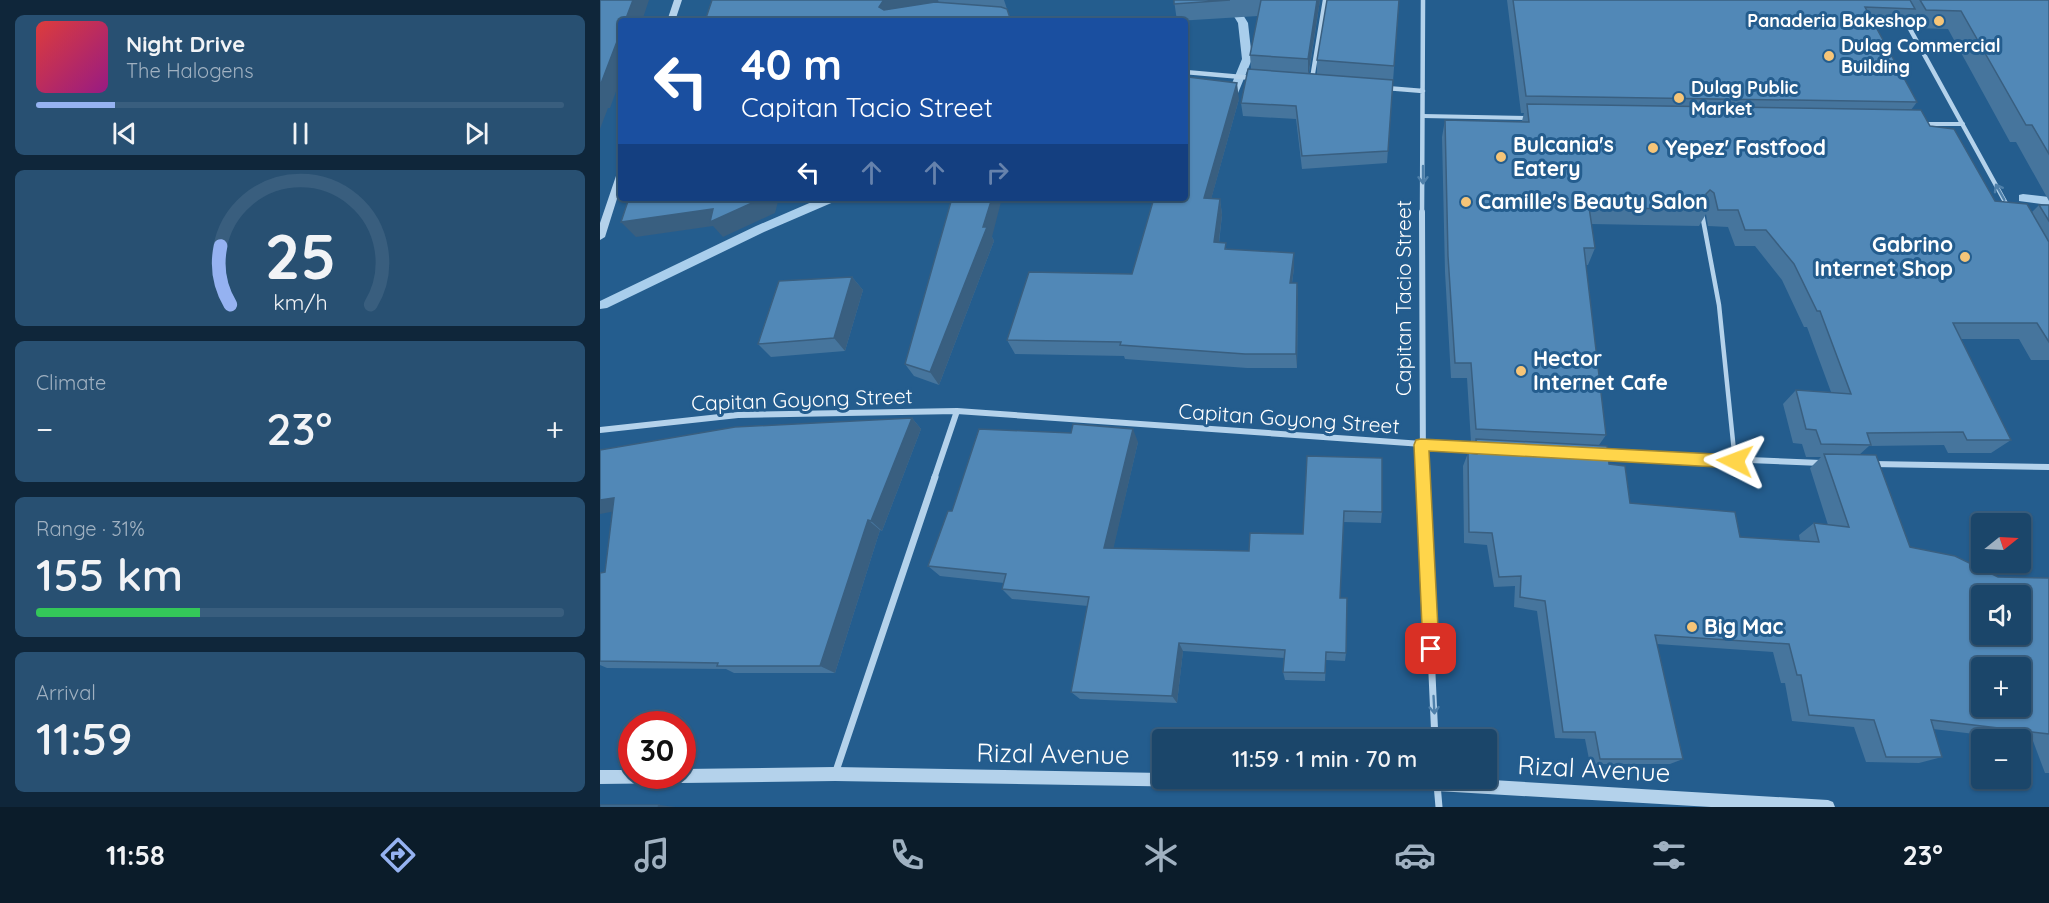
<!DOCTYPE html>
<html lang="en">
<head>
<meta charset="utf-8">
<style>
  :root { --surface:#1b466a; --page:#285072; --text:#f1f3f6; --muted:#a0b1c1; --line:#395e7e; --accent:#95b2f1 }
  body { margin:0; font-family:Quicksand,sans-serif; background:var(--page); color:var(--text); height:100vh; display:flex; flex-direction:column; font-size:22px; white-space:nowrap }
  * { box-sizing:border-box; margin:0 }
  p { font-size:20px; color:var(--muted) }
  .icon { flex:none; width:33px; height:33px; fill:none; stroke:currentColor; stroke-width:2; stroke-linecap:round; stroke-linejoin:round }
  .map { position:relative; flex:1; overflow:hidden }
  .side { display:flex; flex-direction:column; gap:15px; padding:15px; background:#0f263a; width:600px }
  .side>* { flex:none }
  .hud { position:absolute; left:18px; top:18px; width:570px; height:183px; border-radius:6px; box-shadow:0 2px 4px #0004,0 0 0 2px var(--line); background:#1a4fa0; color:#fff; overflow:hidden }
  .needle { width:39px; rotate:72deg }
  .buttons { position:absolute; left:1371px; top:513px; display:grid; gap:12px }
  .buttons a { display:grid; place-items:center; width:60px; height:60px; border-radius:6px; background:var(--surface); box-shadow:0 2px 4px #0004,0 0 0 2px var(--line); font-size:30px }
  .speed { position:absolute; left:18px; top:711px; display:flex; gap:12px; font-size:30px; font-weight:700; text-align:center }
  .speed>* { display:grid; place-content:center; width:78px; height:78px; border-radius:50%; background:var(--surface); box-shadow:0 2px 4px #0004,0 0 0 2px var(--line); line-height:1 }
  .speed .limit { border:9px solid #d22; background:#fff; color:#111 }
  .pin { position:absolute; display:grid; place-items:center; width:51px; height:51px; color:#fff; margin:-26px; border-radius:12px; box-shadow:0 3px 9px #0006 }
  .me { position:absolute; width:66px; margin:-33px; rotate:273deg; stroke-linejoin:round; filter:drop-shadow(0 0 4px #0008) }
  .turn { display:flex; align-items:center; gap:21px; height:126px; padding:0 24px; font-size:27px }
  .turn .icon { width:78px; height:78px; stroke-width:2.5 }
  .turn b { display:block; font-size:42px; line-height:51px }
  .lanes { display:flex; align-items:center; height:57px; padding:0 24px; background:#0003; justify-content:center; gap:30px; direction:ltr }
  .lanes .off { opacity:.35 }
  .big { font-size:45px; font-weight:600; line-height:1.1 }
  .side .tile { flex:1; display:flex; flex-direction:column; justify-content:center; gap:9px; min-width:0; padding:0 21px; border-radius:9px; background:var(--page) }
  .side .dial { align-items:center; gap:0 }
  .dial svg { height:156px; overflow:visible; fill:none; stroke:var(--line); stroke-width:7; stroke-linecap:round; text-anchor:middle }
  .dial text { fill:var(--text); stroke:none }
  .song { display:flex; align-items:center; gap:18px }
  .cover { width:72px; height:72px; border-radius:9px; background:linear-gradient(135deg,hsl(0 70% 55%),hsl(310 70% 35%)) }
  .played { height:6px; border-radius:3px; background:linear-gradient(90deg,var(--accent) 15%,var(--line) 15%) }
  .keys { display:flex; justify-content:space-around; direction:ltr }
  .heat { display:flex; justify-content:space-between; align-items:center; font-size:33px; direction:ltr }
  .charge { height:9px; border-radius:4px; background:linear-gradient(90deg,#34c759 31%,var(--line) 0) }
  .trip { position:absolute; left:552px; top:729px; width:345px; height:60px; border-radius:6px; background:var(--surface); box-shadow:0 2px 4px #0004,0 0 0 2px var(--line); font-weight:600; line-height:60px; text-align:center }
  .tabs { display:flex; height:96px; justify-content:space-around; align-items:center; background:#0b1c2a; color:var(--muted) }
  .tabs .icon { width:42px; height:42px }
  .tabs .active { color:var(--accent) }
  .tabs b { font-size:27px; color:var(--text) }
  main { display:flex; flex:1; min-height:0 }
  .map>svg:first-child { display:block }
</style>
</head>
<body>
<main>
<section class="side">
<div class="tile">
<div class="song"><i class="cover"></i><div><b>Night Drive</b><p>The Halogens</p></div></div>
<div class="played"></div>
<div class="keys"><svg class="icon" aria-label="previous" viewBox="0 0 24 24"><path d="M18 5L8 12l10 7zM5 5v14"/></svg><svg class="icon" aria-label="pause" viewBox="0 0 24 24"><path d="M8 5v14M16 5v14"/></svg><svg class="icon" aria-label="next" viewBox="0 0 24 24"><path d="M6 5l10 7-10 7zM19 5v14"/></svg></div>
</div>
<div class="tile dial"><svg viewBox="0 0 100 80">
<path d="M14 69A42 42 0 1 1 86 69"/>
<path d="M14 69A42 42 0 0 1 9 39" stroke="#95b2f1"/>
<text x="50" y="56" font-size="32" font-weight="700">25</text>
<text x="50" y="72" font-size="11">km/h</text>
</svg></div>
<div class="tile"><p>Climate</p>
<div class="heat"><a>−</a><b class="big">23°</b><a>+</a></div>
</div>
<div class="tile"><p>Range · 31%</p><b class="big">155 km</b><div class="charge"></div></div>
<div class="tile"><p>Arrival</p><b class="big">11:59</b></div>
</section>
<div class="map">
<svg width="1449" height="807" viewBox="0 0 1449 807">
  <rect width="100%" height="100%" fill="#245d8e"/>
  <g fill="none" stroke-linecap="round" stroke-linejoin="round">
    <path fill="#a9ceec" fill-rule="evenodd" d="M624,0H634L648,23L652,59L636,98L631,101L626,98L642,59L638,23Z
      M1423,194L1449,197V205L1419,201V195Z
      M221,198H238L236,201L164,232L7,308L0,309V301L156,226Z"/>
    <path stroke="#b4d2eb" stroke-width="4" d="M823,116L928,118
      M1324,124H1363"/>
    <path stroke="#b4d2eb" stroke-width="4.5" d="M1102,214L1119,305L1135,461"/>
    <path stroke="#b4d2eb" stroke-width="4.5" d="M404,18L416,21
      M1304,18L1409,209
      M585,72L653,78
      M712,79L725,0
      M786,88L823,91
      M822,214L823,0"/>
    <path stroke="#b4d2eb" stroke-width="6" d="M822,212L823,479
      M0,430L138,415L357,411L879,448
      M1000,454L1221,463
      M1273,464L1449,467
      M334,479L357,411"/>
    <path stroke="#b4d2eb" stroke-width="7" d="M823,477L835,740
      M235,774L335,477
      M837,784L839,807"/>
    <path fill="#b4d2eb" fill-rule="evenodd" d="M74,0H82L75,21H67Z
      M21,170V186L5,237L0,240V223L17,173Z
      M235,767L562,773V778H859L1228,800L1233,802L1235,807H1111L837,791L235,781L0,784V770H32V776H82V769Z"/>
  </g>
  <path fill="#46759d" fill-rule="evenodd" d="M112,0H404L411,21Z
    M574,0H720L709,73L717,74V60L799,0L787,163L702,169L696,119L643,116L641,103L651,69L650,55L658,16L577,21Z
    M907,0H1449V201L1416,142H1410L1348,29L1314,28L1309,19L1304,27L1275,26L1317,102L1311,110L1330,126L1395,201L1432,212L1439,205H1449V360H1431L1419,339H1360L1411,440L1391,453H1348L1344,445L1269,446L1259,455L1310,547L1398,577L1449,578V773H1445L1433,741L1333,729L1342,757L1319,763L1266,762L1254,727L1192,721L1185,683H1181L1173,652L1057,644L1083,759L1070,764H990L985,739L955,738L937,611L914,607L915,586L894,587L887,545L864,543L863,466L868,453H872L875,443L871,442L867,378H851L845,272L842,137L845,120L922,121L924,113H921ZM1106,214L1108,226L1128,227L1135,246H1155L1182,280L1204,327H1207L1231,392L1196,390L1183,404L1193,443L1202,444L1206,457H1221L1210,468L1228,525L1214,523L1199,535L1200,541L1140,537L1030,503L1009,464L999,445L1006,435L986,265H988L995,248L991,224L1099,226Z
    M639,99L611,199H620L622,215L619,243L627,249L694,268L692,283H697L698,298L697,368H647L525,359L524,356L415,354L407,340L532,274Z
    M392,237L394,241L339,385L314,376L305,364Z
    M252,277L263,290L245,351L171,357L158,344Z
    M312,418L321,429L282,531L280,530L235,673H134L126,669L7,668L0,665V573L5,572Z
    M538,442L513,548L649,551L703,534L707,456L782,512L781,523L743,522L740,598L746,653L745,661L726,660L725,681L685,680L683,672L684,658L583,651L577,703L480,699L471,692L488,606L412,599L402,589L404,583L340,576L328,566L352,511Z"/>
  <path fill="#395f80" d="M33,0H49L42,21H25Z
    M290,0H338L341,9L290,17L279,7L283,1Z
    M717,0H720L708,77V59Z
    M21,31V78L10,108H8L0,129V86Z
    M637,83L639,99L607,214L604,198Z
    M163,198H179L175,213L123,237L113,226L36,237L21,222Z
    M392,198H402L392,237L394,241L339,385L330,372L383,227Z
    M620,199L622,215L617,257L614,242Z
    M694,253V268L690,297V283Z
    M252,277L263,290L245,351L234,338Z
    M697,283L698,298L697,368L696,354Z
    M312,418L321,429L282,531L271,521Z
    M533,429L538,442L511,559L504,548Z
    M14,498L32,508L0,514V500Z
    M268,520L280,530L235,673L220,666Z
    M579,643L583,651L577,703L572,696Z
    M59,805L76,807H58Z"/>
  <path fill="#5188b7" stroke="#395f80" stroke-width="1.5" fill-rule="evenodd" d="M0,0H33L25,21H21V31L0,86Z
    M112,0H290L283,1L279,7L284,10L335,2L401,7L407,9L411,21H105Z
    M574,0H630L574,4Z
    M661,0H717L708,59L650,55Z
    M727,0H799L794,66L717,60Z
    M913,0H1310L1315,9L1265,7L1317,102L926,96Z
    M1320,0H1449V154L1432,125H1426L1361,11L1326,10Z
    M648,69L793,80L788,151L702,156L696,106L641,103Z
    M588,77L637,83L604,198L620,199L614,242L626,243L625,249L694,253L690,283H697L696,354H645L520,345L521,342L407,340L429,272L532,274L554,198H585V89Z
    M927,104L1321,110L1330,126L1354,129L1395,201L1427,204L1449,242V342L1437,323H1353L1411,440H1367L1363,432L1267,433L1271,445L1221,444L1216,430L1206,429L1196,390L1251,394L1220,311H1217L1194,264L1166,230H1145L1138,210H1118L1114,193L1110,190L1106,194L1108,210L989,207L995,248H984L1006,435L876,429L871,363H855L848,256L845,120L929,122Z
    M29,198H163L110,222L113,209L21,222Z
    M352,198H392L383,227H387L330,372L305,364Z
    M1439,205H1449V221Z
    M252,277L234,338L158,344L179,281Z
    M312,418L271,521L268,520L220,666H117L118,663L0,661V573L5,572L14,498L0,500V450L135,427Z
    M473,424L533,429L504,548L649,551L650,533L703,534L707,456L782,458V512L744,511L740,598H747L746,653L726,652L725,673L683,672L685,650L579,643L572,696L471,692L489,597L402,589L406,574L328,566L348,511H352L379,429L471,433Z
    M876,439L1007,446L1009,464L1025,466L1030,503L1135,512L1140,537L1219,542L1214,523L1249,527L1224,454L1276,455L1310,547L1355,556L1398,577L1449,578V734L1331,720L1342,757H1286L1274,720L1209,715L1201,675H1197L1189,644L1055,635L1083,759H1000L995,732H963L945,601L920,597L921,576L899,577L892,533L869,532L868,453L877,454ZM1382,596H1420V634H1382ZM1382,668H1420V706H1382Z
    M0,805H59L58,807H0Z"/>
  <defs><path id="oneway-shaft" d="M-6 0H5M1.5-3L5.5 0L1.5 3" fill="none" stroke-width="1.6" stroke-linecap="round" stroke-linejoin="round" transform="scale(1.5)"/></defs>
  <g stroke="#4f80aa">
    <use href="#oneway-shaft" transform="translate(823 175) rotate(90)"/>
    <use href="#oneway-shaft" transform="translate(1400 192) rotate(-119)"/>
    <use href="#oneway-shaft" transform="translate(834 705) rotate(87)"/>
  </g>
  <path fill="#ffd54a" stroke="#a68a30" stroke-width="1.5" d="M821,439L1135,455L1140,457L1142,461L1140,466L1135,468L829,451L839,649L837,655L831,657L825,655L823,649L814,445L816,440Z"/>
  <g fill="#f6c578" stroke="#245d8e" stroke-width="2">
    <circle cx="1339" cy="21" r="6"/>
    <circle cx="1229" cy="56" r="6"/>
    <circle cx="1079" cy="98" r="6"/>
    <circle cx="1053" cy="148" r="6"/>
    <circle cx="901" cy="157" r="6"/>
    <circle cx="866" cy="202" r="6"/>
    <circle cx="1365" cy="257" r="6"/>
    <circle cx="921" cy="371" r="6"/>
    <circle cx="1092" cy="627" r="6"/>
  </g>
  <g text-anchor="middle" stroke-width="6" stroke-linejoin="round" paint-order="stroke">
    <g font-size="18" font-weight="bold" fill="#fff" stroke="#245d8e" text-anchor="start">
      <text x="1327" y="27" text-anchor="end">Panaderia Bakeshop</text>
      <text x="1241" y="52">Dulag Commercial<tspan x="1241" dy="21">Building</tspan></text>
      <text x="1091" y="94">Dulag Public<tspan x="1091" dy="21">Market</tspan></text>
    </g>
    <g font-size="21" font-weight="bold" fill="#fff" stroke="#245d8e" text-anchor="start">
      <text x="913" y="152">Bulcania's<tspan x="913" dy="24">Eatery</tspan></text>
      <text x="1065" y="155">Yepez' Fastfood</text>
      <text x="878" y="209">Camille's Beauty Salon</text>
      <text x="1353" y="252" text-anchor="end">Gabrino<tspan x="1353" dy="24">Internet Shop</tspan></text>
      <text x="933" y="366">Hector<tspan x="933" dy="24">Internet Cafe</tspan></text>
      <text x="1104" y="634">Big Mac</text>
    </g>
    <g font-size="21" fill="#fff" stroke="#245d8e">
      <text transform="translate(804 298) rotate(-90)" y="7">Capitan Tacio Street</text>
      <text transform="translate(202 400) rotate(-2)" y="7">Capitan Goyong Street</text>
      <text transform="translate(689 419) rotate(4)" y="7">Capitan Goyong Street</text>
    </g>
    <g font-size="26" fill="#fff" stroke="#245d8e">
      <text transform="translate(453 754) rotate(1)" y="9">Rizal Avenue</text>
      <text transform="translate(994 769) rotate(3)" y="9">Rizal Avenue</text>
    </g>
  </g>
</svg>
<div class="buttons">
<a><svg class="needle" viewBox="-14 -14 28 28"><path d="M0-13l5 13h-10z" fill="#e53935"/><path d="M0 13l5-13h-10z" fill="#a0b1c1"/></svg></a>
<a><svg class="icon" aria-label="sound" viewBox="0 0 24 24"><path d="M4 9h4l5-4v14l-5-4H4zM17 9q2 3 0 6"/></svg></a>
<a>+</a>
<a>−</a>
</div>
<div class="speed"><div class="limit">30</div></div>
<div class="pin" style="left:831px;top:649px;background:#d93025"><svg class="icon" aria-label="arrive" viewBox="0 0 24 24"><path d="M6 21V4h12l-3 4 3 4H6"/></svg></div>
<svg class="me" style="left:1135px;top:461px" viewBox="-20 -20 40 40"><path d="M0-17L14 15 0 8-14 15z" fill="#ffd54a" stroke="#fff" stroke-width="4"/></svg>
<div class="trip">11:59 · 1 min · 70 m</div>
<div class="hud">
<div class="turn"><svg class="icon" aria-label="left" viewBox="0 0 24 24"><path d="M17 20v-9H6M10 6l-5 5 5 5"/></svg><div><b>40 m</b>Capitan Tacio Street</div></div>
<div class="lanes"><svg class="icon" aria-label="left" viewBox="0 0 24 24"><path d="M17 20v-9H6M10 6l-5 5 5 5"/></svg><svg class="icon off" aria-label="ahead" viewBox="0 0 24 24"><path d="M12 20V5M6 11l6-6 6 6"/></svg><svg class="icon off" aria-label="ahead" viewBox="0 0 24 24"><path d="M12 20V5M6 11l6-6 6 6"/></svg><svg class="icon off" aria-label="right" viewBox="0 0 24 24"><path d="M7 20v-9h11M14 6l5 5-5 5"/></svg></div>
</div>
</div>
</main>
<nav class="tabs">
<b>11:58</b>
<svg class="icon active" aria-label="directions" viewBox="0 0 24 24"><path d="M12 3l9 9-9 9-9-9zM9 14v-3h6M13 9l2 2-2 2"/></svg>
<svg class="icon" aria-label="music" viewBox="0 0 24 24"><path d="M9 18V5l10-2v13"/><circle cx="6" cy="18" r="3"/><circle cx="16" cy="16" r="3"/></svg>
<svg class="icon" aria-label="phone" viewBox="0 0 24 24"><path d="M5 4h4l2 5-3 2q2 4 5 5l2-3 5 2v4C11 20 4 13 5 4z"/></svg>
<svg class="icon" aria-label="climate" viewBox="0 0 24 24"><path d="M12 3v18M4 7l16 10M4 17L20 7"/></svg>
<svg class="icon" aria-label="car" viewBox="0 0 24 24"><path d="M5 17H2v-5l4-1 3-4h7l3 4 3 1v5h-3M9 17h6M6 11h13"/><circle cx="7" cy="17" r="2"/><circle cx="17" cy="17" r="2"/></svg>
<svg class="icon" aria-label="filters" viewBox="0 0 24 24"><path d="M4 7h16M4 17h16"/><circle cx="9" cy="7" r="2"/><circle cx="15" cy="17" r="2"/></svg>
<b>23°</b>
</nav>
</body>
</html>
